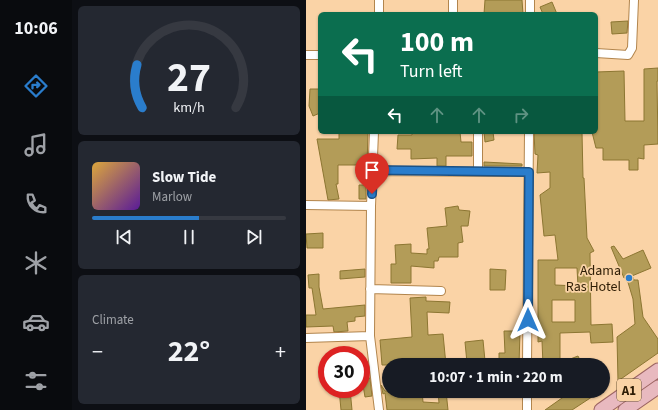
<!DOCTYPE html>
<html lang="en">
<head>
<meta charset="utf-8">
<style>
  :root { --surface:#171b24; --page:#242831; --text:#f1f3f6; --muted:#9ea1a6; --line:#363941; --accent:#2a7dcc }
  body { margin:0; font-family:"Source Sans 3",sans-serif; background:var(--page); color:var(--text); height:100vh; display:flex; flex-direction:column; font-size:15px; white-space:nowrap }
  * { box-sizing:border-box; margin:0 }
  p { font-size:13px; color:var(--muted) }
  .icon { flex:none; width:22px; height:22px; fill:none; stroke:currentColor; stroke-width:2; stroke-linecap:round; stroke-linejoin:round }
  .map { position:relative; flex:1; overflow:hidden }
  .sheet { display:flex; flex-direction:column; gap:6px; padding:6px; background:#0d0f14; width:234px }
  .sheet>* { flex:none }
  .top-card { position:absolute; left:12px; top:12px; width:280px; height:122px; border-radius:6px; box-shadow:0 1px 3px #0004; background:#0b6e4f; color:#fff; overflow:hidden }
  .speed { position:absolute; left:12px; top:346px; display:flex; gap:8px; font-size:20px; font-weight:700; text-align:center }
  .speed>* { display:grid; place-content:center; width:52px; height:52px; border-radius:50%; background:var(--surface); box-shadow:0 1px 3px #0004; line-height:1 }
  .speed .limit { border:6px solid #d22; background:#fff; color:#111 }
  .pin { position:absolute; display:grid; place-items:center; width:34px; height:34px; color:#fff; margin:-41px -17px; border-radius:50% 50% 50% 0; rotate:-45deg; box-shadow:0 0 4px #0007 }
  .pin .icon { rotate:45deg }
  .me { position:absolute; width:44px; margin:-22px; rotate:0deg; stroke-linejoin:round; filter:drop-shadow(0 0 3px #0008) }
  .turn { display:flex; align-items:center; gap:14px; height:84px; padding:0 16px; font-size:18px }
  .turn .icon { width:52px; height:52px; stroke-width:2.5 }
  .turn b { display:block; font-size:28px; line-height:34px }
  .lanes { display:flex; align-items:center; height:38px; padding:0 16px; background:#0003; justify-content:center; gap:20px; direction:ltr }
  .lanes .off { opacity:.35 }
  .big { font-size:30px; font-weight:700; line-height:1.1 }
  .sheet .tile { flex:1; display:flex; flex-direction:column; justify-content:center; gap:6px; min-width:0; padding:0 14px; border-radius:6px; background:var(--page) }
  .sheet .dial { align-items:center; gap:0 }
  .dial svg { height:104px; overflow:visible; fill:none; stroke:var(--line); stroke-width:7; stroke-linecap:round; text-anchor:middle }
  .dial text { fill:var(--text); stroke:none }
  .song { display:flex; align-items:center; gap:12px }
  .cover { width:48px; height:48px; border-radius:6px; background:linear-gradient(135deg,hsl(40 70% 55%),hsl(270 70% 35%)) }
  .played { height:4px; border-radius:2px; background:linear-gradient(90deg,var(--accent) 55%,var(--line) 55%) }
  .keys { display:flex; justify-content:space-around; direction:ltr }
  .heat { display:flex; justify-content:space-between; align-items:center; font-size:22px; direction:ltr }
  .trip { position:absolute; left:76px; top:358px; width:228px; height:40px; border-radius:20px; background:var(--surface); box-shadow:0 1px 3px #0004; font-weight:700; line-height:40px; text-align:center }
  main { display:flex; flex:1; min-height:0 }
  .tab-bar { display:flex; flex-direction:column; width:72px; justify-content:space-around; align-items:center; background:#090b0e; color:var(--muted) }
  .tab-bar .icon { width:28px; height:28px }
  .tab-bar .on { color:var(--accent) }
  .tab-bar b { font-size:18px; color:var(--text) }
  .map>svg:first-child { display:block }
</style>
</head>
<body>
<main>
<nav class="tab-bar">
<b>10:06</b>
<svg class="icon on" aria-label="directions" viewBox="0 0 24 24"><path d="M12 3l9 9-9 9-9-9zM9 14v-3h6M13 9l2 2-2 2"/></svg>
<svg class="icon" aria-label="music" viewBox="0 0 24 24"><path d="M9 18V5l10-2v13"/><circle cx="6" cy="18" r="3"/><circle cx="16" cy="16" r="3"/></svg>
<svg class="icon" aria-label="phone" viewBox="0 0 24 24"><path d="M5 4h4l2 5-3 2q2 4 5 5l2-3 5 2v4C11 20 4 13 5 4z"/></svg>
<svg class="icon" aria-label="climate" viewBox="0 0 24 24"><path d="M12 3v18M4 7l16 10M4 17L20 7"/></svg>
<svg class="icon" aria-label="car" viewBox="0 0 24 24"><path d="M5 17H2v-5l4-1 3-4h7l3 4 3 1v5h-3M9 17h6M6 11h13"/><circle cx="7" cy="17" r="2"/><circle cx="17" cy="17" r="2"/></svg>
<svg class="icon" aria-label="filters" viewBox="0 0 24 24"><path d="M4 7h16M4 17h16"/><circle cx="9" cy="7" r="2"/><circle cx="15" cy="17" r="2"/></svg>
</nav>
<section class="sheet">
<div class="tile dial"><svg viewBox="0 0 100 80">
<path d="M14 69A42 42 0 1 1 86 69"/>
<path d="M14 69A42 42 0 0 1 10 36" stroke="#2a7dcc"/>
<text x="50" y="56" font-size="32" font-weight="700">27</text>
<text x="50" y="72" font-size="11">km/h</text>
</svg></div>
<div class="tile">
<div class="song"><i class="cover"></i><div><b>Slow Tide</b><p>Marlow</p></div></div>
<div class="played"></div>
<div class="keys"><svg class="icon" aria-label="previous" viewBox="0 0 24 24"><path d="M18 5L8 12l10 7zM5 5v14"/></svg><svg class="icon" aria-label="pause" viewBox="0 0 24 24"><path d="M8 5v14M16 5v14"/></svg><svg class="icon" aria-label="next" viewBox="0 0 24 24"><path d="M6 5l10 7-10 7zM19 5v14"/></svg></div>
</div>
<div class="tile"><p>Climate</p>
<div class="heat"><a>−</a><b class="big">22°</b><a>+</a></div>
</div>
</section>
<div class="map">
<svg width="352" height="410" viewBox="0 0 352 410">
  <rect width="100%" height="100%" fill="#fad3a6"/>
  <path fill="#b39c58" stroke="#8c7632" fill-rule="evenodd" d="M179,0H216L217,14H178Z
    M246,2L251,14H237L234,7Z
    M322,21L321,33L306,34L305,22Z
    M352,68V81H351L352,144L338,145V159L332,158V170H323V160H297V148H290L286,132H290V72L318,71L319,121H338V69Z
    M4,89H14V113L7,116L3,106Z
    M33,132L62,133L61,165H32V184H30L33,199L22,200L11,139H33Z
    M106,132H154L155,142H166V156H140V166H131V158L105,159V149H91L92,135H106Z
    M178,132H187L188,140L179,142Z
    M228,132H276L277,178H278L281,238L288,251L284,253L285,325L306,324L307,342L285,343L284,332L254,333V363L272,356L275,362L271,365H237L236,341L232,342V260H252L249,235L238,236L234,195L244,188V172L231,173L232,155L229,154ZM249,268H271L272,286L249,285ZM246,300H269V322H246Z
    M178,162L216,164V166H178Z
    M53,185H60V199H53Z
    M152,206L153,210L164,211L162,226H155L157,242L152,243V257H133L132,261H128V268L105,266V283H85V264H90L89,245L105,244V253L121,254V249H123L121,228L141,226L139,208Z
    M17,233V248H1L0,234Z
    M308,246L317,259L337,250L345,268L321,278V277L318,278L305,247Z
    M59,269V277L34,279V271Z
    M184,269L200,270L199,290H184Z
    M13,274V287L17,309L59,305V316L49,317V321L41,322L42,331L28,332L27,326L0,327V315H10L6,288H3L2,275Z
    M327,277L328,280H332L337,317L352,339V353L312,381L311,337L329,324L327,299L321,279Z
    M120,297V301L144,302L143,313L121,312L122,335L137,334L140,365H76L74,340L106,337L104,298Z
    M198,331H214L213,365L193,364V353H199Z
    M177,340L179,361L161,363L159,342Z
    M64,378L66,396L59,397L56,379Z
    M75,385L79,391H116L117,402L133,403L132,391H140L142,410H81L79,393L77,394Z
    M33,389H44L46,410H35Z
    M266,391H295L266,410H239Z"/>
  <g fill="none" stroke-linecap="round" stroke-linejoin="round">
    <defs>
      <path id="street" d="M73,14V0
        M147,14V0
        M224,14V0
        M290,53L322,55L326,48L328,0
        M0,55H14
        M68,132L65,206L64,336L73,410
        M67,171L223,172
        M172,171V132
        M0,205L65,206
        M64,289L135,291
        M0,338L64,336
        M221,365L223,132
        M221,410V391"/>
      <path id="primary" d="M295,410L352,370
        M319,410L352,387"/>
    </defs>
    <use href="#street" stroke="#b2854d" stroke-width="10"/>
    <use href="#primary" stroke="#9c6462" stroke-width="15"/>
    <use href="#street" stroke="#fff" stroke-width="8"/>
    <use href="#primary" stroke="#e8b9bf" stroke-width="13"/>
  </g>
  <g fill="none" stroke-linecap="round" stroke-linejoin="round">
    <defs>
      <path id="route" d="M66,194L67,170L223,172L222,320"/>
    </defs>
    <use href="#route" stroke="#1b5185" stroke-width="10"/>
    <use href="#route" stroke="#2a7dcc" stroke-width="7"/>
  </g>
  <circle fill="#2a7dcc" stroke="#fad3a6" stroke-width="1.5" cx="323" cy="278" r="4"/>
  <g text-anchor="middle" stroke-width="3.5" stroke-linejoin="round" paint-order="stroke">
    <rect fill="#fad3a6" stroke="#6b5435" stroke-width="1" x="311" y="379" width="24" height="22" rx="3"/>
    <g font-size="13" font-weight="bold" fill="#2e1d05">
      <text x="323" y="395">A1</text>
    </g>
    <g font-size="14" fill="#2e1d05" stroke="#fad3a6" text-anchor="end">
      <text x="315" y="275">Adama<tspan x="315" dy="16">Ras Hotel</tspan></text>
    </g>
  </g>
</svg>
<div class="speed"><div class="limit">30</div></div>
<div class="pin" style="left:66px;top:194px;background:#d93025"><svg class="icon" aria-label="arrive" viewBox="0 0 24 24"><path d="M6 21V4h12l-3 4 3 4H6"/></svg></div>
<svg class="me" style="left:222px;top:320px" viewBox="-20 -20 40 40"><path d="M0-17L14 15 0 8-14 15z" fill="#2a7dcc" stroke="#fff" stroke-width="4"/></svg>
<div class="trip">10:07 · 1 min · 220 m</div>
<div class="top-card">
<div class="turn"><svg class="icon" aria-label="left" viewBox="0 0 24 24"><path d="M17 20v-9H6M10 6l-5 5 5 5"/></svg><div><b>100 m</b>Turn left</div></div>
<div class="lanes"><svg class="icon" aria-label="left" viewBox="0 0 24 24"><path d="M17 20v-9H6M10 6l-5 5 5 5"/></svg><svg class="icon off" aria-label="ahead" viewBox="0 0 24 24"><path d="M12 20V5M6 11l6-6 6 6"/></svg><svg class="icon off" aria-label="ahead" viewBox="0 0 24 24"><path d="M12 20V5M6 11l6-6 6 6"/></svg><svg class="icon off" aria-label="right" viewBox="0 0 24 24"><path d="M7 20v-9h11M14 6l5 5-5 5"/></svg></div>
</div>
</div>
</main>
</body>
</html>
